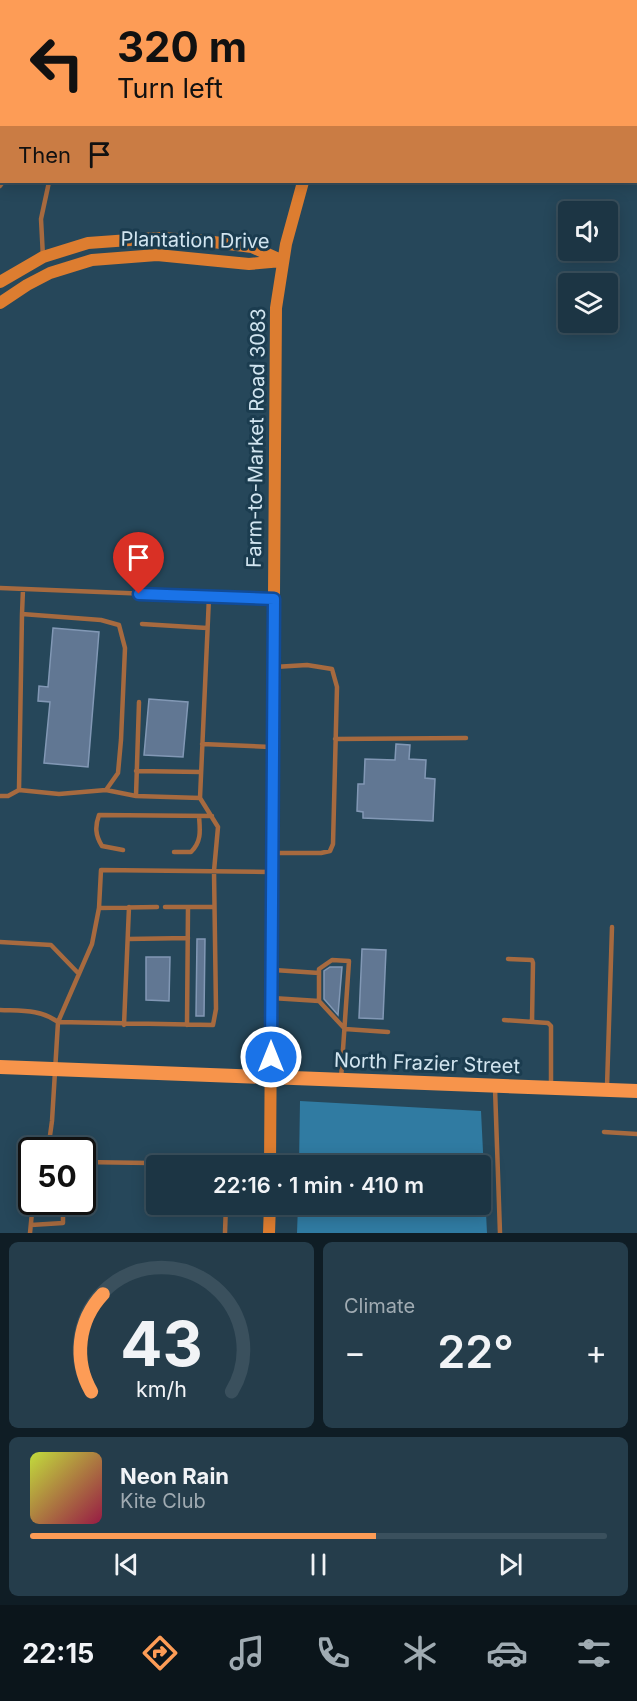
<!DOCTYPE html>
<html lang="en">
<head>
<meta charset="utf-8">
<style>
  :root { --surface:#1c3544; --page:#253d4b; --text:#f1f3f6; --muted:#a0abb2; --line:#3a505d; --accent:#fd9c56 }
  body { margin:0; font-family:Inter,sans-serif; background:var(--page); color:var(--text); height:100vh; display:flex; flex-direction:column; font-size:22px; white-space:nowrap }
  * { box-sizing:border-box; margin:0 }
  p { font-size:20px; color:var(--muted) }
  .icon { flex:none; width:33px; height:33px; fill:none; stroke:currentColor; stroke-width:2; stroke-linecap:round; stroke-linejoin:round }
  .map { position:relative; height:1233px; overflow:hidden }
  .drawer { display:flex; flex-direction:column; gap:9px; padding:9px; background:#0f1d25; flex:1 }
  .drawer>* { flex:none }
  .top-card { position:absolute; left:0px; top:0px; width:638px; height:183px; box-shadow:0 3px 15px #0003,0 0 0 2px var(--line); background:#fd9c56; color:#111; overflow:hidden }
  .controls { position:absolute; left:558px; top:201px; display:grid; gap:12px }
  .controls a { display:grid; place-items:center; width:60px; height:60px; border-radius:6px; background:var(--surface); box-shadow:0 3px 15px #0003,0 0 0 2px var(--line); font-size:30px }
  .speed { position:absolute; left:18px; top:1137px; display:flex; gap:12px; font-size:30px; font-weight:700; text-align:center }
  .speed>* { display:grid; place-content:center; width:78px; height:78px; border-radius:50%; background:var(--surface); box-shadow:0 3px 15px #0003,0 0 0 2px var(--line); line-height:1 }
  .speed .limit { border:3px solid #111; border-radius:9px; background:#fff; color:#111 }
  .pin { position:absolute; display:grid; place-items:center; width:51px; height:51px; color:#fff; margin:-62px -26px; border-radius:50% 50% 50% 0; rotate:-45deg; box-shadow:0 0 6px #0007 }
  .pin .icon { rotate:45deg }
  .me { position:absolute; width:66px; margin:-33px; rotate:0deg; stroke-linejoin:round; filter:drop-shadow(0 0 4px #0008) }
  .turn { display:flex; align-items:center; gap:21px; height:126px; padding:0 18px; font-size:27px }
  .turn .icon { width:78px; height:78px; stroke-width:2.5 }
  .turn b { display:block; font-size:42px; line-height:51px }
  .then { display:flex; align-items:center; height:57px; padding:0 18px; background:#0003; gap:12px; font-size:22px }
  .big { font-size:45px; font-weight:600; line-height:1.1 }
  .drawer .tile { flex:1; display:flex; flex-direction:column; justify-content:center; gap:9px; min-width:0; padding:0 21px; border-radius:9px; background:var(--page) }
  .drawer .dial { align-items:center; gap:0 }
  .dial svg { height:156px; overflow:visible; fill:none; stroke:var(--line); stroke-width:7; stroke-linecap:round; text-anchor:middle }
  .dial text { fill:var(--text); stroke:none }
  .song { display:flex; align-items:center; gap:18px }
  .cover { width:72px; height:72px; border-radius:9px; background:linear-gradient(135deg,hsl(70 70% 55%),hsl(340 70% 35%)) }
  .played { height:6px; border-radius:3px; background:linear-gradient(90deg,var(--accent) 60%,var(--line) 60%) }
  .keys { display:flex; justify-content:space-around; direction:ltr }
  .heat { display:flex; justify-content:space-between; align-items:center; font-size:33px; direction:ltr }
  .drawer .tiles { flex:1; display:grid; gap:9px; grid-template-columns:1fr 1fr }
  .tile:last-child { grid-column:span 2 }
  .trip { position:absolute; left:146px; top:1155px; width:345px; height:60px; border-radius:6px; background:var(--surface); box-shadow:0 3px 15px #0003,0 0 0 2px var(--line); font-weight:600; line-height:60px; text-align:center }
  .tab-bar { display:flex; height:96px; justify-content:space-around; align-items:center; background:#0b151b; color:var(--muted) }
  .tab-bar .icon { width:42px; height:42px }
  .tab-bar .selected { color:var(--accent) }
  .tab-bar b { font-size:27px; color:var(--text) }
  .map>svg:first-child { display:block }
</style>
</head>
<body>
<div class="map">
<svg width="637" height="1233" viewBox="0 0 637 1233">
  <rect width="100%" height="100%" fill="#26475a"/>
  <path fill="#246f95" d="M518,0H637V160L636,2Z"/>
  <path fill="#307ba2" d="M300,1101L481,1111L487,1233H297L298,1205L480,1204V1166L299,1165Z"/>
  <path fill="#617793" stroke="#8298b5" stroke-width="1.5" d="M53,628L99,632L88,767L44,763L50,702L38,701L39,686L48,687Z
    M149,699L188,702L183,757L144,755Z
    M396,744L410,745L409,759L426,760L425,778L435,779L433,821L363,818V812L357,811L358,784H364L365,759L395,760Z
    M197,939H205L204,1016H196Z
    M362,949L386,950L383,1019L359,1018Z
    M146,957H170L169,1001L146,1000Z
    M330,967H342L338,1015L324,999V971Z"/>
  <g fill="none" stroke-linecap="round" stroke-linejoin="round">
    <path stroke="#a76a3f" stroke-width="4.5" d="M26,0V2
      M111,2V0
      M494,2V0
      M636,49L637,48
      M0,118L2,119
      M636,151L637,152
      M0,186L3,182
      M43,257L41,219L49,182
      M0,588L273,599
      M22,614L101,620L119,625L125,648L121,740L118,773L106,790L59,794L19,790L22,614L23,589
      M142,624L207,628
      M335,739L466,738
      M202,744L271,747
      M136,771L201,772
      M106,790L136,796L200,798L209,597
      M0,796H8L19,790
      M136,796L139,702
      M123,850L102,846C95,835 95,826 99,815L212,816
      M174,852H191C202,841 200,830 199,816
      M273,853H321L330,851L333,844L337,687L332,669L307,665L274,667
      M165,907H214
      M99,908L157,907
      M128,939L188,938
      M0,942L51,945L79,974
      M508,959L532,960L533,963L532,1022
      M274,970L319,973
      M272,998L319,1001L345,1029L388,1032
      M319,1001V969L332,960L349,961L341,1079
      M0,1010C21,1011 40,1009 58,1022L213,1025L216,1009L214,871L218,827L200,798
      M504,1020L548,1023L551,1026V1085
      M124,1025L129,907
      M187,1025L188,907
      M607,1087L612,927
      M495,1088L500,1233
      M604,1132L637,1134
      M48,1150L52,1121L58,1022L92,944L99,908L101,870L270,872
      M82,1162L217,1164L223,1166
      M31,1225L63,1223V1202
      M30,1233L33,1202
      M225,1233L226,1204"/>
    <path stroke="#a76a3f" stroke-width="9" d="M76,0L77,2
      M356,0L358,2
      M168,2V0"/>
    <path stroke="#dd7d30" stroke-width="12" d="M417,2L418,0
      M0,282L43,257L88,243L157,238L198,240L252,247L283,261
      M0,303L27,285L50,273L92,260L157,255L249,264L282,261
      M270,1166L276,308L286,244L303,182
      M269,1233L270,1204"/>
    <path stroke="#f7944b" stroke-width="14" d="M0,1067L637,1091"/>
  </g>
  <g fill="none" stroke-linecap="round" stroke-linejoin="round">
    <defs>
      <path id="route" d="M139,594L274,599L271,1057"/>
    </defs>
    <use href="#route" stroke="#114b97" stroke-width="15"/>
    <use href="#route" stroke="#1a73e8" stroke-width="10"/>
  </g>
  <g text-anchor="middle" stroke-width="6" stroke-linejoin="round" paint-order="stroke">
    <g font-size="20" fill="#d2e5f0" stroke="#1b3c4f">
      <text transform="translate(195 240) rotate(1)" y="7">Plantation Drive</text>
      <text transform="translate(256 438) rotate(-89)" y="7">Farm-to-Market Road 3083</text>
      <text transform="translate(427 1063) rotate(2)" y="7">North Frazier Street</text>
    </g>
  </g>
</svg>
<div class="controls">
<a><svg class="icon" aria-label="sound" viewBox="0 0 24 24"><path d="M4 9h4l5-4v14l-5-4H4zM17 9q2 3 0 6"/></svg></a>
<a><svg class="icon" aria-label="layers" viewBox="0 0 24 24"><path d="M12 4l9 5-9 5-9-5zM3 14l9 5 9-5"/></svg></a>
</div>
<div class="speed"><div class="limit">50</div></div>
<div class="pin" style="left:139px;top:594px;background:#d93025"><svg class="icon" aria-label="arrive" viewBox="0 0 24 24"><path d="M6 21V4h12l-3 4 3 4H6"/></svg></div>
<svg class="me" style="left:271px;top:1057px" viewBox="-20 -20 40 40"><circle r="17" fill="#1a73e8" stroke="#fff" stroke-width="3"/><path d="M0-11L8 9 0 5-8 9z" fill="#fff"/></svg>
<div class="trip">22:16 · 1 min · 410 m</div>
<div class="top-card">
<div class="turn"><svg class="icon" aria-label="left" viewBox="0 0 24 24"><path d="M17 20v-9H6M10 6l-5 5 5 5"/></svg><div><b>320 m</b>Turn left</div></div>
<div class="then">Then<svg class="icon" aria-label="arrive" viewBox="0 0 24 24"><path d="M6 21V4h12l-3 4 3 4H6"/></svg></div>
</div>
</div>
<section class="drawer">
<div class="tiles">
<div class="tile dial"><svg viewBox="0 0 100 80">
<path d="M14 69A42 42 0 1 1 86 69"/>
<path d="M14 69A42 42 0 0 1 20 19" stroke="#fd9c56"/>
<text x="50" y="56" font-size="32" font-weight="700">43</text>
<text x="50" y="72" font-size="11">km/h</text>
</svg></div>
<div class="tile"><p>Climate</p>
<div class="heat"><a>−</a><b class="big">22°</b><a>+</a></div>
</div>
<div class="tile">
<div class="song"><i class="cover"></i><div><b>Neon Rain</b><p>Kite Club</p></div></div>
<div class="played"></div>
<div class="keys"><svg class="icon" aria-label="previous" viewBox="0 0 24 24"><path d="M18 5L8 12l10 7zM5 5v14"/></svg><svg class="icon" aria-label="pause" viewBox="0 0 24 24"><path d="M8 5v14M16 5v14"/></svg><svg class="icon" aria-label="next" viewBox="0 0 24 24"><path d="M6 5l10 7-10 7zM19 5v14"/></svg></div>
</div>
</div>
</section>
<nav class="tab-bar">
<b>22:15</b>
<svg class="icon selected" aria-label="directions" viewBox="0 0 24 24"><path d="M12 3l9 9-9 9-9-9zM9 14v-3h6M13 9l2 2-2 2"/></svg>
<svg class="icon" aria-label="music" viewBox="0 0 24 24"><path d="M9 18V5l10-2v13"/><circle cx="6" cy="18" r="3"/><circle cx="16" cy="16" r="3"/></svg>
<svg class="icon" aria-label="phone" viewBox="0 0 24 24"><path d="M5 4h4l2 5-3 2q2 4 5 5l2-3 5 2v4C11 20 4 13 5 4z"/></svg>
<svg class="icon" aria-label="climate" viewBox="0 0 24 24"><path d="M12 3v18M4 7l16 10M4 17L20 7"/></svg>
<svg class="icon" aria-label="car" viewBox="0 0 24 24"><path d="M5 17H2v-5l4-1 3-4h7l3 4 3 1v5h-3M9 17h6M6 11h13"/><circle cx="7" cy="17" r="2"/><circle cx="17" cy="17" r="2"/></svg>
<svg class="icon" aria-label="filters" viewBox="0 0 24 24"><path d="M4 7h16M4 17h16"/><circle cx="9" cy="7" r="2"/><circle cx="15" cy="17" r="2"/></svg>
</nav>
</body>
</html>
